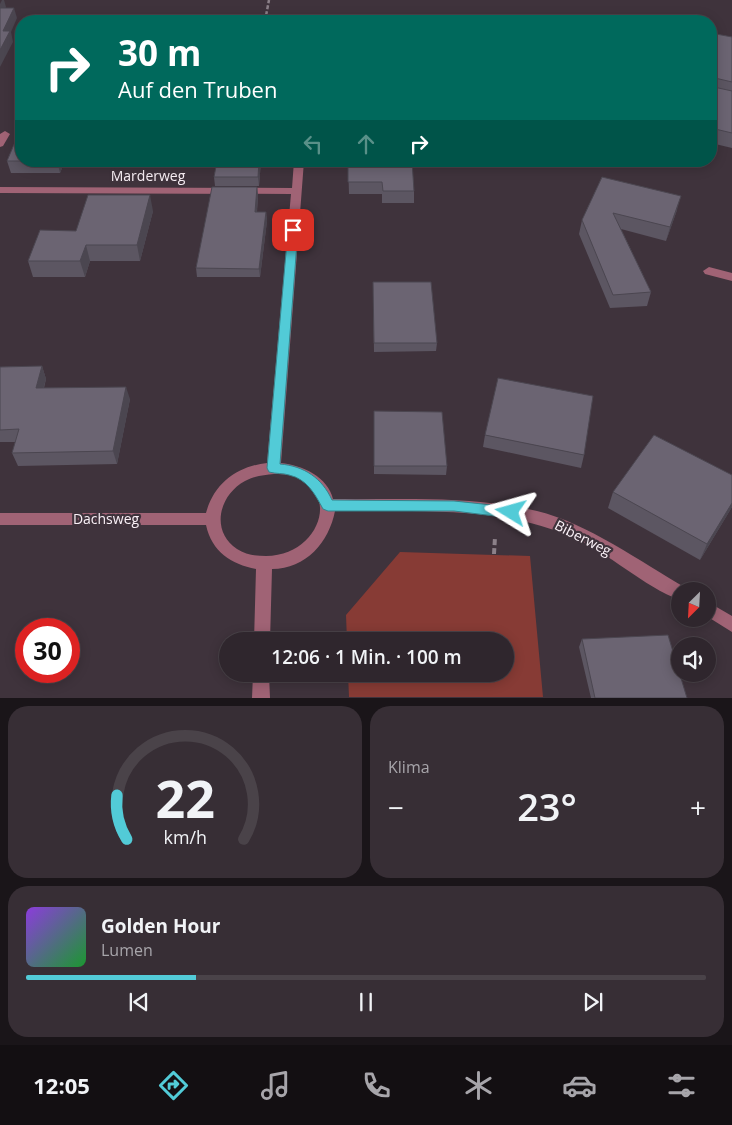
<!DOCTYPE html>
<html lang="de">
<head>
<meta charset="utf-8">
<style>
  :root { --surface:#2f262d; --page:#372e35; --text:#f1f3f6; --muted:#a7a5aa; --line:#4a4349; --accent:#52cbd7 }
  body { margin:0; font-family:"Open Sans",sans-serif; background:var(--page); color:var(--text); height:100vh; display:flex; flex-direction:column; font-size:19px; white-space:nowrap }
  * { box-sizing:border-box; margin:0 }
  p { font-size:16px; color:var(--muted) }
  .icon { flex:none; width:28px; height:28px; fill:none; stroke:currentColor; stroke-width:2; stroke-linecap:round; stroke-linejoin:round }
  .map { position:relative; height:698px; overflow:hidden }
  .details { display:flex; flex-direction:column; gap:8px; padding:8px; background:#1a1519; flex:1 }
  .details>* { flex:none }
  .banner { position:absolute; left:15px; top:15px; width:702px; height:152px; border-radius:20px; box-shadow:0 2px 12px #0003,0 0 0 1px var(--line); background:#00695c; color:#fff; overflow:hidden }
  .needle { width:32px; rotate:204deg }
  .tools { position:absolute; left:671px; top:582px; display:grid; gap:10px }
  .tools a { display:grid; place-items:center; width:45px; height:45px; border-radius:50%; background:var(--surface); box-shadow:0 2px 12px #0003,0 0 0 1px var(--line); font-size:25px }
  .speed { position:absolute; left:15px; top:618px; display:flex; gap:10px; font-size:25px; font-weight:700; text-align:center }
  .speed>* { display:grid; place-content:center; width:65px; height:65px; border-radius:50%; background:var(--surface); box-shadow:0 2px 12px #0003,0 0 0 1px var(--line); line-height:1 }
  .speed .limit { border:8px solid #d22; background:#fff; color:#111 }
  .pin { position:absolute; display:grid; place-items:center; width:42px; height:42px; color:#fff; margin:-21px; border-radius:10px; box-shadow:0 2px 8px #0006 }
  .me { position:absolute; width:55px; margin:-28px; rotate:278deg; stroke-linejoin:round; filter:drop-shadow(0 0 4px #0008) }
  .turn { display:flex; align-items:center; gap:18px; height:105px; padding:0 20px; font-size:22px }
  .turn .icon { width:65px; height:65px; stroke-width:2.5 }
  .turn b { display:block; font-size:35px; line-height:42px }
  .lanes { display:flex; align-items:center; height:48px; padding:0 20px; background:#0003; justify-content:center; gap:25px; direction:ltr }
  .lanes .off { opacity:.35 }
  .big { font-size:38px; font-weight:600; line-height:1.1 }
  .details .tile { flex:1; display:flex; flex-direction:column; justify-content:center; gap:8px; min-width:0; padding:0 18px; border-radius:20px; background:var(--page) }
  .details .dial { align-items:center; gap:0 }
  .dial svg { height:130px; overflow:visible; fill:none; stroke:var(--line); stroke-width:7; stroke-linecap:round; text-anchor:middle }
  .dial text { fill:var(--text); stroke:none }
  .song { display:flex; align-items:center; gap:15px }
  .cover { width:60px; height:60px; border-radius:8px; background:linear-gradient(135deg,hsl(270 70% 55%),hsl(130 70% 35%)) }
  .played { height:5px; border-radius:2px; background:linear-gradient(90deg,var(--accent) 25%,var(--line) 25%) }
  .keys { display:flex; justify-content:space-around; direction:ltr }
  .heat { display:flex; justify-content:space-between; align-items:center; font-size:28px; direction:ltr }
  .details .tiles { flex:1; display:grid; gap:8px; grid-template-columns:1fr 1fr }
  .tile:last-child { grid-column:span 2 }
  .trip { position:absolute; left:219px; top:632px; width:295px; height:50px; border-radius:25px; background:var(--surface); box-shadow:0 2px 12px #0003,0 0 0 1px var(--line); font-weight:600; line-height:50px; text-align:center }
  .menu { display:flex; height:80px; justify-content:space-around; align-items:center; background:#130f12; color:var(--muted) }
  .menu .icon { width:35px; height:35px }
  .menu .current { color:var(--accent) }
  .menu b { font-size:22px; color:var(--text) }
  .map>svg:first-child { display:block }
</style>
</head>
<body>
<div class="map">
<svg width="732" height="698" viewBox="0 0 732 698">
  <rect width="100%" height="100%" fill="#3f333c"/>
  <path fill="#873b35" d="M400,552L530,556L543,697H349L348,674H505V641H347L346,615Z"/>
  <g fill="none" stroke-linecap="round" stroke-linejoin="round">
    <path stroke="#8c8189" stroke-width="2.5" stroke-dasharray="4 2" stroke-linecap="butt" d="M265,21L269,0"/>
    <path stroke="#8c8189" stroke-width="4" stroke-dasharray="6 3" stroke-linecap="butt" d="M494,554L495,537"/>
    <path fill="#a06375" fill-rule="evenodd" d="M5,131L10,134L3,146L0,147V134Z
      M294,161H304L281,463C302,465 328,477 333,499C400,500 471,495 537,511C587,523 641,562 686,588L687,591H680V600C644,587 608,552 572,537C498,505 414,512 335,511C329,542 306,569 272,569L270,641H254L256,569C231,564 212,552 206,525H0V513H206C214,483 238,466 267,463L291,194L0,193V187L292,188ZM274,474C279,474 284,474 289,475C343,487 321,556 266,556C256,556 246,555 237,549C210,531 219,495 245,481C254,476 264,475 274,474Z
      M709,267L732,273V281L705,274L703,271Z
      M708,602L732,616V632L708,617Z
      M253,674H269L270,698H252Z"/>
  </g>
  <path fill="#5c5662" d="M711,33L732,37V148L711,143Z
    M21,128V161H65L60,173H11L7,161Z
    M217,161H261L259,186H215L214,177Z
    M348,161L414,191V203H382V194H349Z
    M602,177L677,210L666,241L621,229L651,292L647,306L610,308L579,234L582,220Z
    M257,187L258,196L257,212H266L267,221L260,277H197L196,268Z
    M153,211L140,261H90L85,277H33L28,261L76,231Z
    M373,291L437,343L436,351L374,352Z
    M42,366L46,379L44,388L130,399L117,464L18,466L12,453L16,442H0V367Z
    M374,411L447,466L446,475L374,474Z
    M485,435L584,455L581,468L483,447Z
    M732,475V507L700,560L608,508L613,492Z
    M582,639L687,698H591L579,647Z"/>
  <path fill="#4b4650" d="M2,0H4L6,7L1,19L0,15V4Z
    M14,8L17,18L11,32L13,42L0,67V50L3,31Z
    M57,161H65L60,173Z
    M259,161H261L259,186L258,177Z
    M257,187L258,196L256,221L255,212Z
    M150,195L153,211L140,261L137,245Z
    M681,196L677,210L666,241L670,227Z
    M266,212L267,221L260,277L259,269Z
    M86,245L90,261L85,277L80,261Z
    M42,366L46,379L40,400L36,388Z
    M126,387L130,399L117,464L113,451Z
    M732,503V507L700,560L707,544Z"/>
  <path fill="#6b6472" stroke="#4b4650" d="M0,8H14L3,31H10L0,50Z
    M615,18L642,21H614Z
    M711,33L732,37V82L715,78L713,79L714,87L732,91V133L711,128Z
    M21,128V161H7Z
    M217,161H259L258,177H214Z
    M348,161H412L414,191H383L382,182H348Z
    M602,177L681,196L670,227L613,213L651,292L613,295L582,220Z
    M212,187H257L255,212H266L259,269L196,268Z
    M88,195H150L137,245H86L80,261H28L40,230L76,231Z
    M373,282H431L437,343H374Z
    M42,366L36,388L126,387L113,451L12,453L19,429L0,430V367Z
    M498,378L593,396L584,455L485,435Z
    M374,411L442,412L447,466H374Z
    M654,435L732,475V503L707,544L613,492Z
    M668,635L687,698H595L582,639Z"/>
  <path fill="#52cbd7" stroke="#35848c" d="M293,227L298,230L280,464C304,466 322,478 332,500L454,501L511,507L515,508L517,512L515,516L511,518L454,511H328L323,509C315,494 307,479 289,475C283,473 276,474 269,472L267,468L288,230Z"/>
  <g text-anchor="middle" stroke-width="4.5" stroke-linejoin="round" paint-order="stroke">
    <g font-size="14" fill="#faf1f7" stroke="#3f333c">
      <text x="148" y="181">Marderweg</text>
      <text x="106" y="524">Dachsweg</text>
      <text transform="translate(583 538) rotate(27)" y="5">Biberweg</text>
    </g>
  </g>
</svg>
<div class="tools">
<a><svg class="needle" viewBox="-14 -14 28 28"><path d="M0-13l5 13h-10z" fill="#e53935"/><path d="M0 13l5-13h-10z" fill="#a7a5aa"/></svg></a>
<a><svg class="icon" aria-label="sound" viewBox="0 0 24 24"><path d="M4 9h4l5-4v14l-5-4H4zM17 9q2 3 0 6"/></svg></a>
</div>
<div class="speed"><div class="limit">30</div></div>
<div class="pin" style="left:293px;top:230px;background:#d93025"><svg class="icon" aria-label="arrive" viewBox="0 0 24 24"><path d="M6 21V4h12l-3 4 3 4H6"/></svg></div>
<svg class="me" style="left:511px;top:512px" viewBox="-20 -20 40 40"><path d="M0-17L14 15 0 8-14 15z" fill="#52cbd7" stroke="#fff" stroke-width="4"/></svg>
<div class="trip">12:06 · 1 Min. · 100 m</div>
<div class="banner">
<div class="turn"><svg class="icon" aria-label="right" viewBox="0 0 24 24"><path d="M7 20v-9h11M14 6l5 5-5 5"/></svg><div><b>30 m</b>Auf den Truben</div></div>
<div class="lanes"><svg class="icon off" aria-label="left" viewBox="0 0 24 24"><path d="M17 20v-9H6M10 6l-5 5 5 5"/></svg><svg class="icon off" aria-label="ahead" viewBox="0 0 24 24"><path d="M12 20V5M6 11l6-6 6 6"/></svg><svg class="icon" aria-label="right" viewBox="0 0 24 24"><path d="M7 20v-9h11M14 6l5 5-5 5"/></svg></div>
</div>
</div>
<section class="details">
<div class="tiles">
<div class="tile dial"><svg viewBox="0 0 100 80">
<path d="M14 69A42 42 0 1 1 86 69"/>
<path d="M14 69A42 42 0 0 1 8 42" stroke="#52cbd7"/>
<text x="50" y="56" font-size="32" font-weight="700">22</text>
<text x="50" y="72" font-size="11">km/h</text>
</svg></div>
<div class="tile"><p>Klima</p>
<div class="heat"><a>−</a><b class="big">23°</b><a>+</a></div>
</div>
<div class="tile">
<div class="song"><i class="cover"></i><div><b>Golden Hour</b><p>Lumen</p></div></div>
<div class="played"></div>
<div class="keys"><svg class="icon" aria-label="previous" viewBox="0 0 24 24"><path d="M18 5L8 12l10 7zM5 5v14"/></svg><svg class="icon" aria-label="pause" viewBox="0 0 24 24"><path d="M8 5v14M16 5v14"/></svg><svg class="icon" aria-label="next" viewBox="0 0 24 24"><path d="M6 5l10 7-10 7zM19 5v14"/></svg></div>
</div>
</div>
</section>
<nav class="menu">
<b>12:05</b>
<svg class="icon current" aria-label="directions" viewBox="0 0 24 24"><path d="M12 3l9 9-9 9-9-9zM9 14v-3h6M13 9l2 2-2 2"/></svg>
<svg class="icon" aria-label="music" viewBox="0 0 24 24"><path d="M9 18V5l10-2v13"/><circle cx="6" cy="18" r="3"/><circle cx="16" cy="16" r="3"/></svg>
<svg class="icon" aria-label="phone" viewBox="0 0 24 24"><path d="M5 4h4l2 5-3 2q2 4 5 5l2-3 5 2v4C11 20 4 13 5 4z"/></svg>
<svg class="icon" aria-label="climate" viewBox="0 0 24 24"><path d="M12 3v18M4 7l16 10M4 17L20 7"/></svg>
<svg class="icon" aria-label="car" viewBox="0 0 24 24"><path d="M5 17H2v-5l4-1 3-4h7l3 4 3 1v5h-3M9 17h6M6 11h13"/><circle cx="7" cy="17" r="2"/><circle cx="17" cy="17" r="2"/></svg>
<svg class="icon" aria-label="filters" viewBox="0 0 24 24"><path d="M4 7h16M4 17h16"/><circle cx="9" cy="7" r="2"/><circle cx="15" cy="17" r="2"/></svg>
</nav>
</body>
</html>
